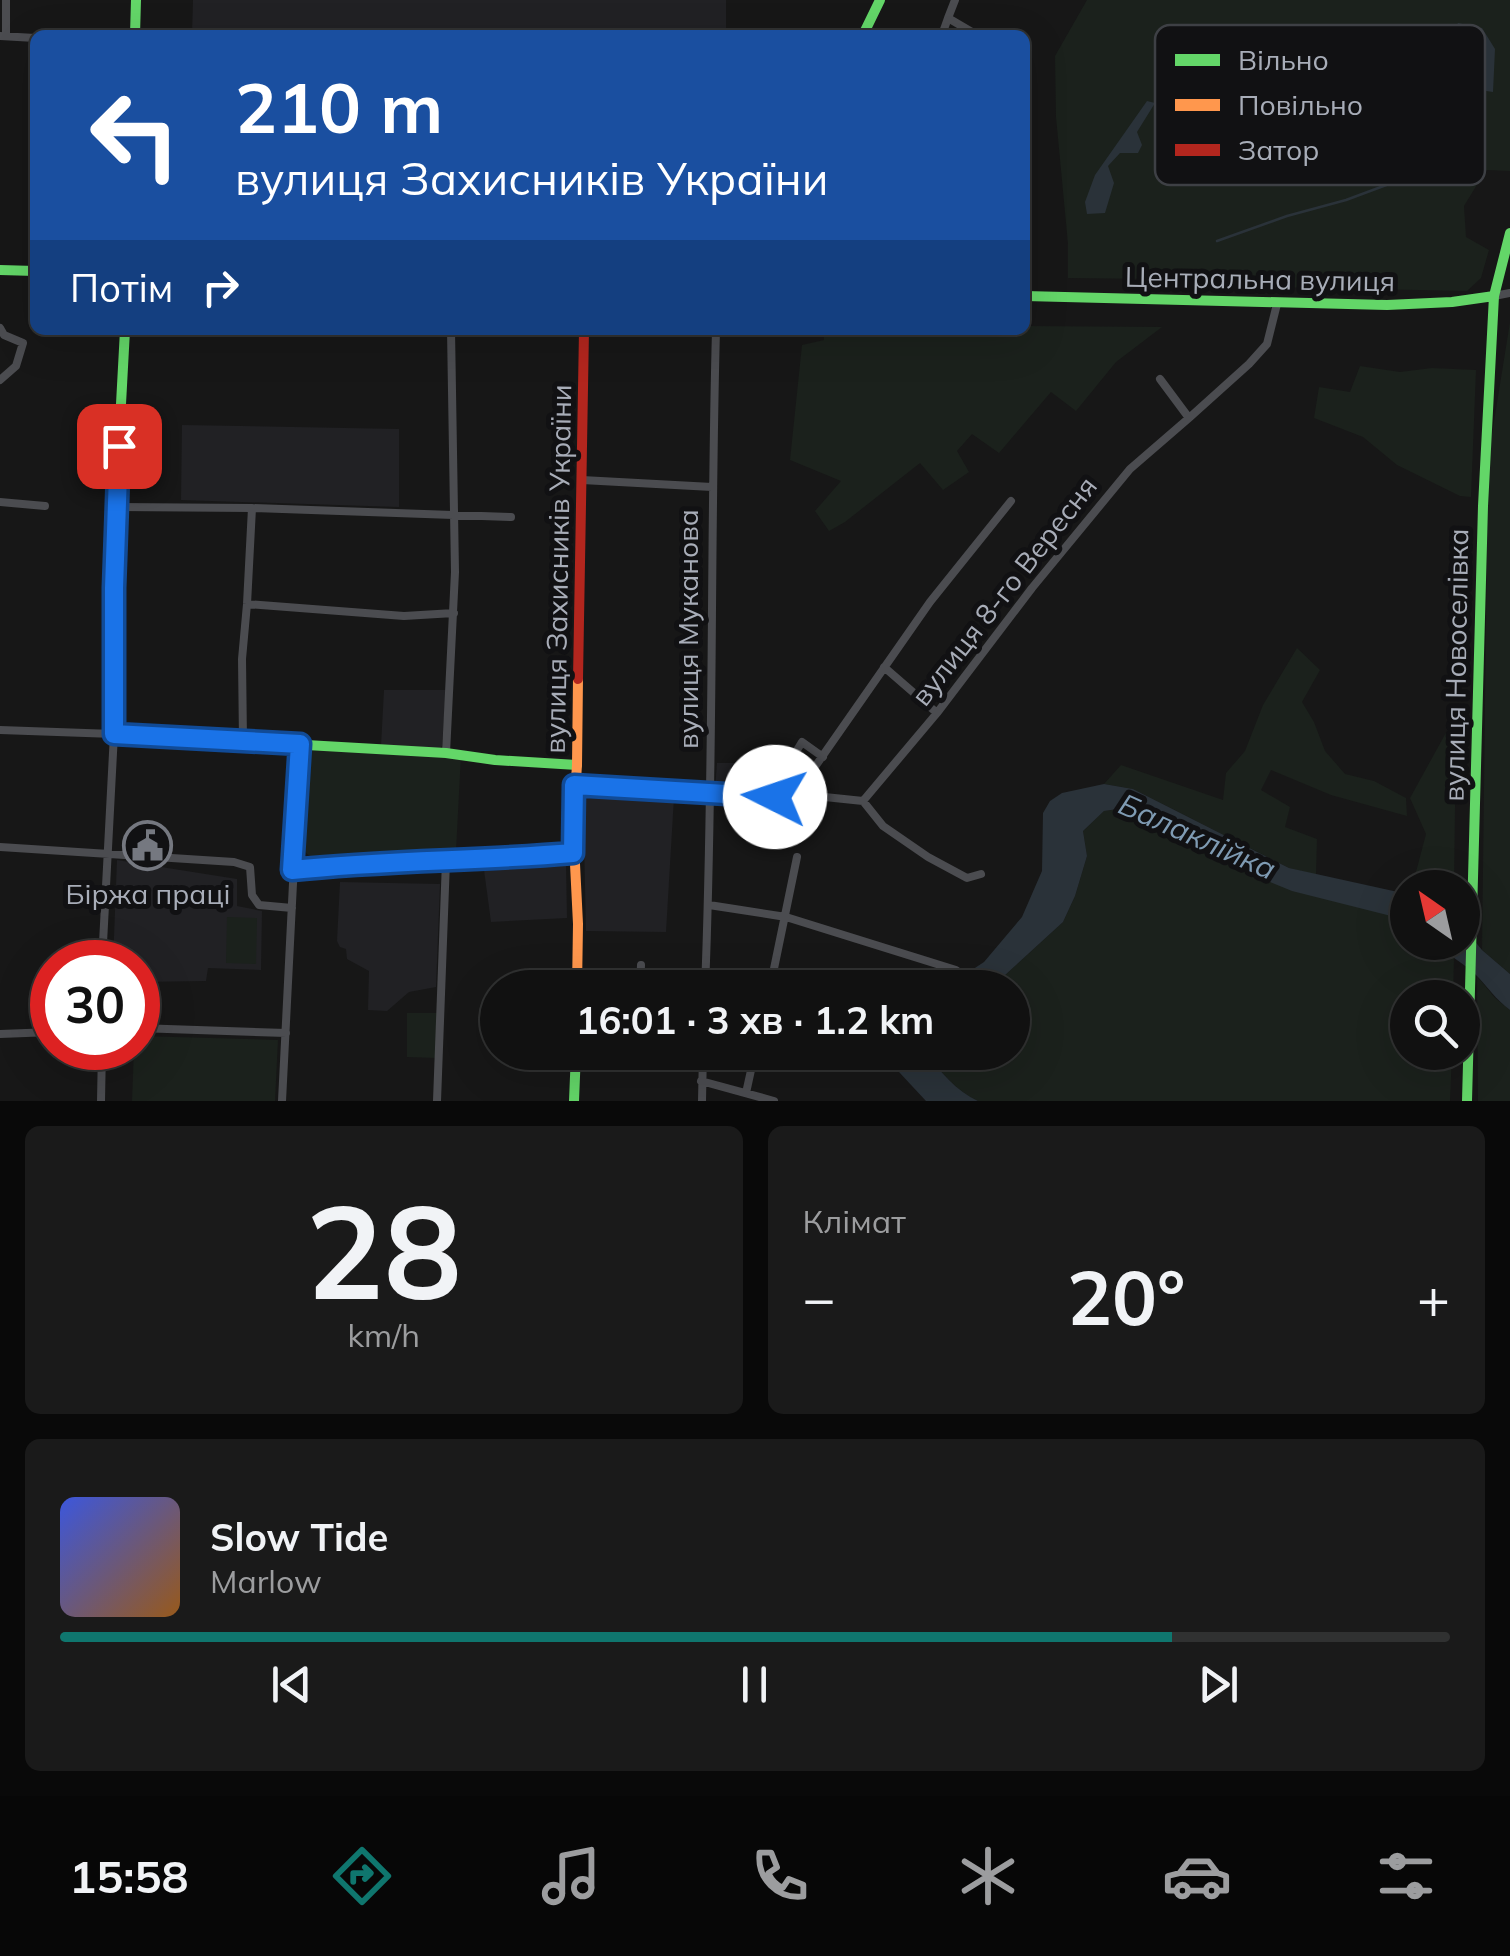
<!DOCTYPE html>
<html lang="uk">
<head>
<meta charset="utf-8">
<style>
  :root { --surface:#111; --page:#1a1a1a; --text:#f1f3f6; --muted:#9c9d9f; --line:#303131; --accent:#0f766e }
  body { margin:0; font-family:Mulish,sans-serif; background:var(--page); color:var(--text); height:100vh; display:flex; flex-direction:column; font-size:38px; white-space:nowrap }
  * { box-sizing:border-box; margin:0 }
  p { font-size:32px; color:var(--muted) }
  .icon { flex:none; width:55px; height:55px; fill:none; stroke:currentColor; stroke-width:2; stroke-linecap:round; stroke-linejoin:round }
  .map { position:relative; height:1101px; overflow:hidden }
  .panel { display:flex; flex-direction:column; gap:25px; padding:25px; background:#090909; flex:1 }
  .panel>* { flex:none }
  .hud { position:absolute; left:30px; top:30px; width:1000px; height:305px; border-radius:15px; box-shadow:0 10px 40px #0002,0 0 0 2px var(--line); background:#1a4fa0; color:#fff; overflow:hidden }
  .needle { width:65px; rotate:326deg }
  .controls { position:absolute; left:1390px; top:870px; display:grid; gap:20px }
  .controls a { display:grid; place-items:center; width:90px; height:90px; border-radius:50%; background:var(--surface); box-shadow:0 10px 40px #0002,0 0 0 2px var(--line); font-size:50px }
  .speed { position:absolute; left:30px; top:940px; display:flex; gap:20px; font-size:50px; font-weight:700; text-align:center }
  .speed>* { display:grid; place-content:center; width:130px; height:130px; border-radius:50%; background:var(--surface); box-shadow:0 10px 40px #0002,0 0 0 2px var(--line); line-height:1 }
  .speed .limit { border:15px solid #d22; background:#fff; color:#111 }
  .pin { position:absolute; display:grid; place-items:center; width:85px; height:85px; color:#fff; margin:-42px; border-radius:20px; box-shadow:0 5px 15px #0006 }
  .me { position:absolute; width:110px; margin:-55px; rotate:274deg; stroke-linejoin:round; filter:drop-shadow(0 0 8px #0008) }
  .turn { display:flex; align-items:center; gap:35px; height:210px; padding:0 40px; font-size:45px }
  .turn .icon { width:130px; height:130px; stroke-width:2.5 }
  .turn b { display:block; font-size:70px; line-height:85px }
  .then { display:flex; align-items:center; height:95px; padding:0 40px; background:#0003; gap:20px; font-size:38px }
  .big { font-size:75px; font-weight:700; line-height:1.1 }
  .panel .tile { flex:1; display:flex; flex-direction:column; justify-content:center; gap:15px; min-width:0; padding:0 35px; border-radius:15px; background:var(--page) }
  .panel .dial { align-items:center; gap:0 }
  .dial b { font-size:130px; line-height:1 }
  .song { display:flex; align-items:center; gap:30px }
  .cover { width:120px; height:120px; border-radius:15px; background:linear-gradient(135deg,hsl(230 70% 55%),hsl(30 70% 35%)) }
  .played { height:10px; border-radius:5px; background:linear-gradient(90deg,var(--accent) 80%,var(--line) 80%) }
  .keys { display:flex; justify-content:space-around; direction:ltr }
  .heat { display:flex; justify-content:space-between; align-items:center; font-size:55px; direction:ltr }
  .panel .tiles { flex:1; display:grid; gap:25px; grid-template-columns:1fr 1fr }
  .tile:last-child { grid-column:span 2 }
  .trip { position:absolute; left:480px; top:970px; width:550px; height:100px; border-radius:50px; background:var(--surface); box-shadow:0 10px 40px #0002,0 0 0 2px var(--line); font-weight:700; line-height:100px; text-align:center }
  .tab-bar { display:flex; height:160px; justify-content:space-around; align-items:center; background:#070707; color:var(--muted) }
  .tab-bar .icon { width:70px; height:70px }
  .tab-bar .on { color:var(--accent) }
  .tab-bar b { font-size:45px; color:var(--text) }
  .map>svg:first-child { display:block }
</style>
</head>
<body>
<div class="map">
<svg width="1510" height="1101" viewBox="0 0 1510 1101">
  <rect width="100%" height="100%" fill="#171717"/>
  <path fill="#212124" d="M193,0H726V35H192Z
    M182,425L399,429V507L181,500Z
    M384,690H446L442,746L439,749L381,746Z
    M717,763H779L773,793L715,790Z
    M583,794L674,797L666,932L586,931Z
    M559,857L566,863L567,918L491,922L484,870Z
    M117,860L237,879V906L262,911L261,970L208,968L206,981L138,982V962H113Z
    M340,882L440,884L436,987L409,992L387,1011L368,1010L369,971L347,959L346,949L340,947L337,941Z"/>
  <path fill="#1b211c" d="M1087,0H1510V171L1486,170L1464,206L1466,237L1489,250L1481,278L1467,291L1169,285L1154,279L1068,278V244L1056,117L1055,56Z
    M1510,322V974L1482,950L1488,459Z
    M1025,326L1162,327L1116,362L1076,411L1051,392L999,453L972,434L957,451L969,472L943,490L920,463L845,522L829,531L815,511L841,481L790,460L802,345L824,340V330H1025Z
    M1360,366L1400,372L1432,368L1476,370L1471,497L1460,496L1397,465L1363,437L1314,418L1319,387L1350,392Z
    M1297,648L1320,670L1302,702L1314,722L1325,751L1345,774L1374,781L1406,798L1407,816L1331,795L1271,770L1261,790L1290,807L1285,827L1317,839L1316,875L1289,868L1133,789L1104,784L1121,765L1223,800L1226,773L1245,751L1263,705Z
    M1456,727L1454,887H1412L1426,834L1410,798L1448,729Z
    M310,746L461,755L456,851L313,859L304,851Z
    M1125,808L1183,839L1403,917L1407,920L1408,942L1436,943L1454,958L1453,997L1408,998V1052L1452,1053L1450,1101H978C956,1091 940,1071 926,1053L1012,1052V988L992,987L1063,922L1075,896L1087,856L1083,831L1104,811Z
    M227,917L257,918L256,964L226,963Z
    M1477,976L1495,998L1510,1010V1101H1478Z
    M407,1013H437V1058L407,1057Z
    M138,1036L278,1040L275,1101H132L134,1048H138Z"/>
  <path fill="#2a3239" d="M1458,23L1482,28L1495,49L1493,92L1473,89L1447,44Z
    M1147,101L1155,103L1137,132L1142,145L1138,153H1120L1108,166L1114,183L1105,213L1087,214L1085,202L1095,175Z
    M1104,784L1133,789L1289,868L1407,894V920L1292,891L1219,861L1125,808L1104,811L1083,831L1087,856L1075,896L1063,922L992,987H946L984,962L1022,917L1042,871L1043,813L1050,801L1062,793Z
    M1463,927L1482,950L1510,974V1010C1496,1000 1487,986 1475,974C1463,963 1448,955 1436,943L1462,942Z
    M895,1053H926C940,1071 956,1091 978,1101H926L899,1072Z"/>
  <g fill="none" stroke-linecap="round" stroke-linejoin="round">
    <path stroke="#2a3239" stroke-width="2.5" d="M1217,241L1287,216L1346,200L1448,162"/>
    <path stroke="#4b4c50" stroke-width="8" d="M955,0L948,18L977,35
      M943,32L948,18
      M0,36L35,38
      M6,36V0
      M1494,296L1510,293
      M0,328L4,335L23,343L16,366L0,380
      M1160,379L1189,418
      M582,480L712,487
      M0,502L45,506
      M117,507L252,508L511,517
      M247,604L404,616L454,613
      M884,667L937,713
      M0,730L114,734L102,962
      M243,741L242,659L247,604L252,508
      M446,753L455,572L451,330
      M574,785L775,797L796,794L863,801L883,826L928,857L967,878L981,874
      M796,794L930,602L1011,501
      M775,797L778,781L802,742L823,757
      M863,801L937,713L1032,588L1130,469L1189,418L1249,364L1267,344L1277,304
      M0,847L234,862L250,867L252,895L259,905L292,908
      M292,870C385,860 479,860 573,853
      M709,905L786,917L956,970
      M640,988L641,965
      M705,988C714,768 710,549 716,330
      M770,988L797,857
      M138,1028L286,1033
      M0,1034L52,1032
      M701,1081L774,1101
      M746,1093L755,1052
      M101,1101L102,1048
      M282,1101L300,745
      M437,1101L446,861
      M702,1101L703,1052"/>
    <path stroke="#63d668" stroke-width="10" d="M135,35L136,0
      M863,35L880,0
      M0,270L35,271
      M1025,296L1387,305L1452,302L1494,296
      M125,330L117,478L114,734L446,753L495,760L577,765
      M574,1101L576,1052
      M1467,1101L1483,506L1494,296L1510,233"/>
    <path stroke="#ff974d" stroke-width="10" d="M577,988L578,924L573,824L577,765L578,679"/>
    <path stroke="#b3261e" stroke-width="10" d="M578,679L584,330"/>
  </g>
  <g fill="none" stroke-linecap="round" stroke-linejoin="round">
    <defs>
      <path id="route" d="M119,446L114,588V734L300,744L292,870C385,860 479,861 573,853L574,785L775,797"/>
    </defs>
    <use href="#route" stroke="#114b97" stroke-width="25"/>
    <use href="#route" stroke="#1a73e8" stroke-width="18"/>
  </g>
  <defs>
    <symbol id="civic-ring" viewBox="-11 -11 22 22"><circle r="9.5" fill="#111113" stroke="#757880" stroke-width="1.5"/><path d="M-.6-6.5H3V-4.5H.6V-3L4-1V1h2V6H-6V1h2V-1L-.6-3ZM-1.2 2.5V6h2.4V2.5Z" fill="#757880"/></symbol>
  </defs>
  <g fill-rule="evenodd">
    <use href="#civic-ring" x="120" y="818" width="55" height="55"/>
  </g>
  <g text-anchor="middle" stroke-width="10" stroke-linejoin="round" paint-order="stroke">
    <g font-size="28" fill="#a8adb8" stroke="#111113">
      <text transform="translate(1260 279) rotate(1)" y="10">Центральна вулиця</text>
      <text transform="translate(558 569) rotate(-89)" y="10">вулиця Захисників України</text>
      <text transform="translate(1004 591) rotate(-52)" y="10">вулиця 8-го Вересня</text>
      <text transform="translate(688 629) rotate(-90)" y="10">вулиця Муканова</text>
      <text transform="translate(1456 665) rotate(-89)" y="10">вулиця Новоселівка</text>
    </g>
    <g font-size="28" fill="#a8adb8" stroke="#111113">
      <text x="148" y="904">Біржа праці</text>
    </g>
    <g font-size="30" font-style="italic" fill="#7f9bb3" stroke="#111113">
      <text transform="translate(1197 837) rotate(24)" y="10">Балаклійка</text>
    </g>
  </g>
  <rect x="1155" y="25" width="330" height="160" rx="15" fill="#111113" stroke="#3e4045" stroke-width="2.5"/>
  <rect x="1175" y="54" width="45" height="12" fill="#63d668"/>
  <rect x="1175" y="99" width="45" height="12" fill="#ff974d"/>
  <rect x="1175" y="144" width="45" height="12" fill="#b3261e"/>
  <g font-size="28" fill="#a8adb8">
    <text x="1238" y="70">Вільно</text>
    <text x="1238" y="115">Повільно</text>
    <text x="1238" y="160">Затор</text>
  </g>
</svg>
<div class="controls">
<a><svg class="needle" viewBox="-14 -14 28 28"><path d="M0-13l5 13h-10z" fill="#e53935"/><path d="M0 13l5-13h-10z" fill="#9c9d9f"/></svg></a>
<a><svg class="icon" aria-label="search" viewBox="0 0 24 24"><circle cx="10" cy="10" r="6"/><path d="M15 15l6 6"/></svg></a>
</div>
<div class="speed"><div class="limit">30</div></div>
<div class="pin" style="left:119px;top:446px;background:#d93025"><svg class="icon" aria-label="arrive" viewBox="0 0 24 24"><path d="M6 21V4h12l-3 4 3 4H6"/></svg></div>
<svg class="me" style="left:775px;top:797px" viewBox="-20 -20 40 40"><circle r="19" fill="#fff"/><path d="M0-13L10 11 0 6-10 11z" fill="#1a73e8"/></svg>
<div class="trip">16:01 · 3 хв · 1.2 km</div>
<div class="hud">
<div class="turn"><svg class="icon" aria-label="left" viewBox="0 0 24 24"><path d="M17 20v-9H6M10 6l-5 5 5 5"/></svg><div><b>210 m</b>вулиця Захисників України</div></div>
<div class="then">Потім<svg class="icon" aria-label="right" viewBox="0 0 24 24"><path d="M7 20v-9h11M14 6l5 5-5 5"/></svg></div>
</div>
</div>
<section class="panel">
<div class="tiles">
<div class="tile dial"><b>28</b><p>km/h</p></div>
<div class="tile"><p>Клімат</p>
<div class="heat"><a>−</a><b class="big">20°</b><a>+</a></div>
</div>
<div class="tile">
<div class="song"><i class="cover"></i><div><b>Slow Tide</b><p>Marlow</p></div></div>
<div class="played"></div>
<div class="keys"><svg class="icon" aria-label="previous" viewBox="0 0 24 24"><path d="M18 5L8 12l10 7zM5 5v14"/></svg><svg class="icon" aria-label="pause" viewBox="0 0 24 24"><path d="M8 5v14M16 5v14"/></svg><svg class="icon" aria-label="next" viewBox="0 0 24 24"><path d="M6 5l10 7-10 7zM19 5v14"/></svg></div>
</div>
</div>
</section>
<nav class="tab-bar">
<b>15:58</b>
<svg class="icon on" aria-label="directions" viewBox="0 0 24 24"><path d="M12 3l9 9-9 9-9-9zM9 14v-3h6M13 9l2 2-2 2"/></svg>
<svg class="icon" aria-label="music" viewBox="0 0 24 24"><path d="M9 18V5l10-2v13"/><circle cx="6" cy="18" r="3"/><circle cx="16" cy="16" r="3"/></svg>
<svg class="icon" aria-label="phone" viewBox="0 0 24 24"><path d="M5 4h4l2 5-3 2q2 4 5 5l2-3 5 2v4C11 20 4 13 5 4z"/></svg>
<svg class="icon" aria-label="climate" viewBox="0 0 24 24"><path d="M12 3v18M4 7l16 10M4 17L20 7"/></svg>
<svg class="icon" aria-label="car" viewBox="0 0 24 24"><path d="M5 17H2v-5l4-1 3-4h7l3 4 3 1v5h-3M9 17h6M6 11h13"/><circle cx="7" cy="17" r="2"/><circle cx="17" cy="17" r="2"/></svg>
<svg class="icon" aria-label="filters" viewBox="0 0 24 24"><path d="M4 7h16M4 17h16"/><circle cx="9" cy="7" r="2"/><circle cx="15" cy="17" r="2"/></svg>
</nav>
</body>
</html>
